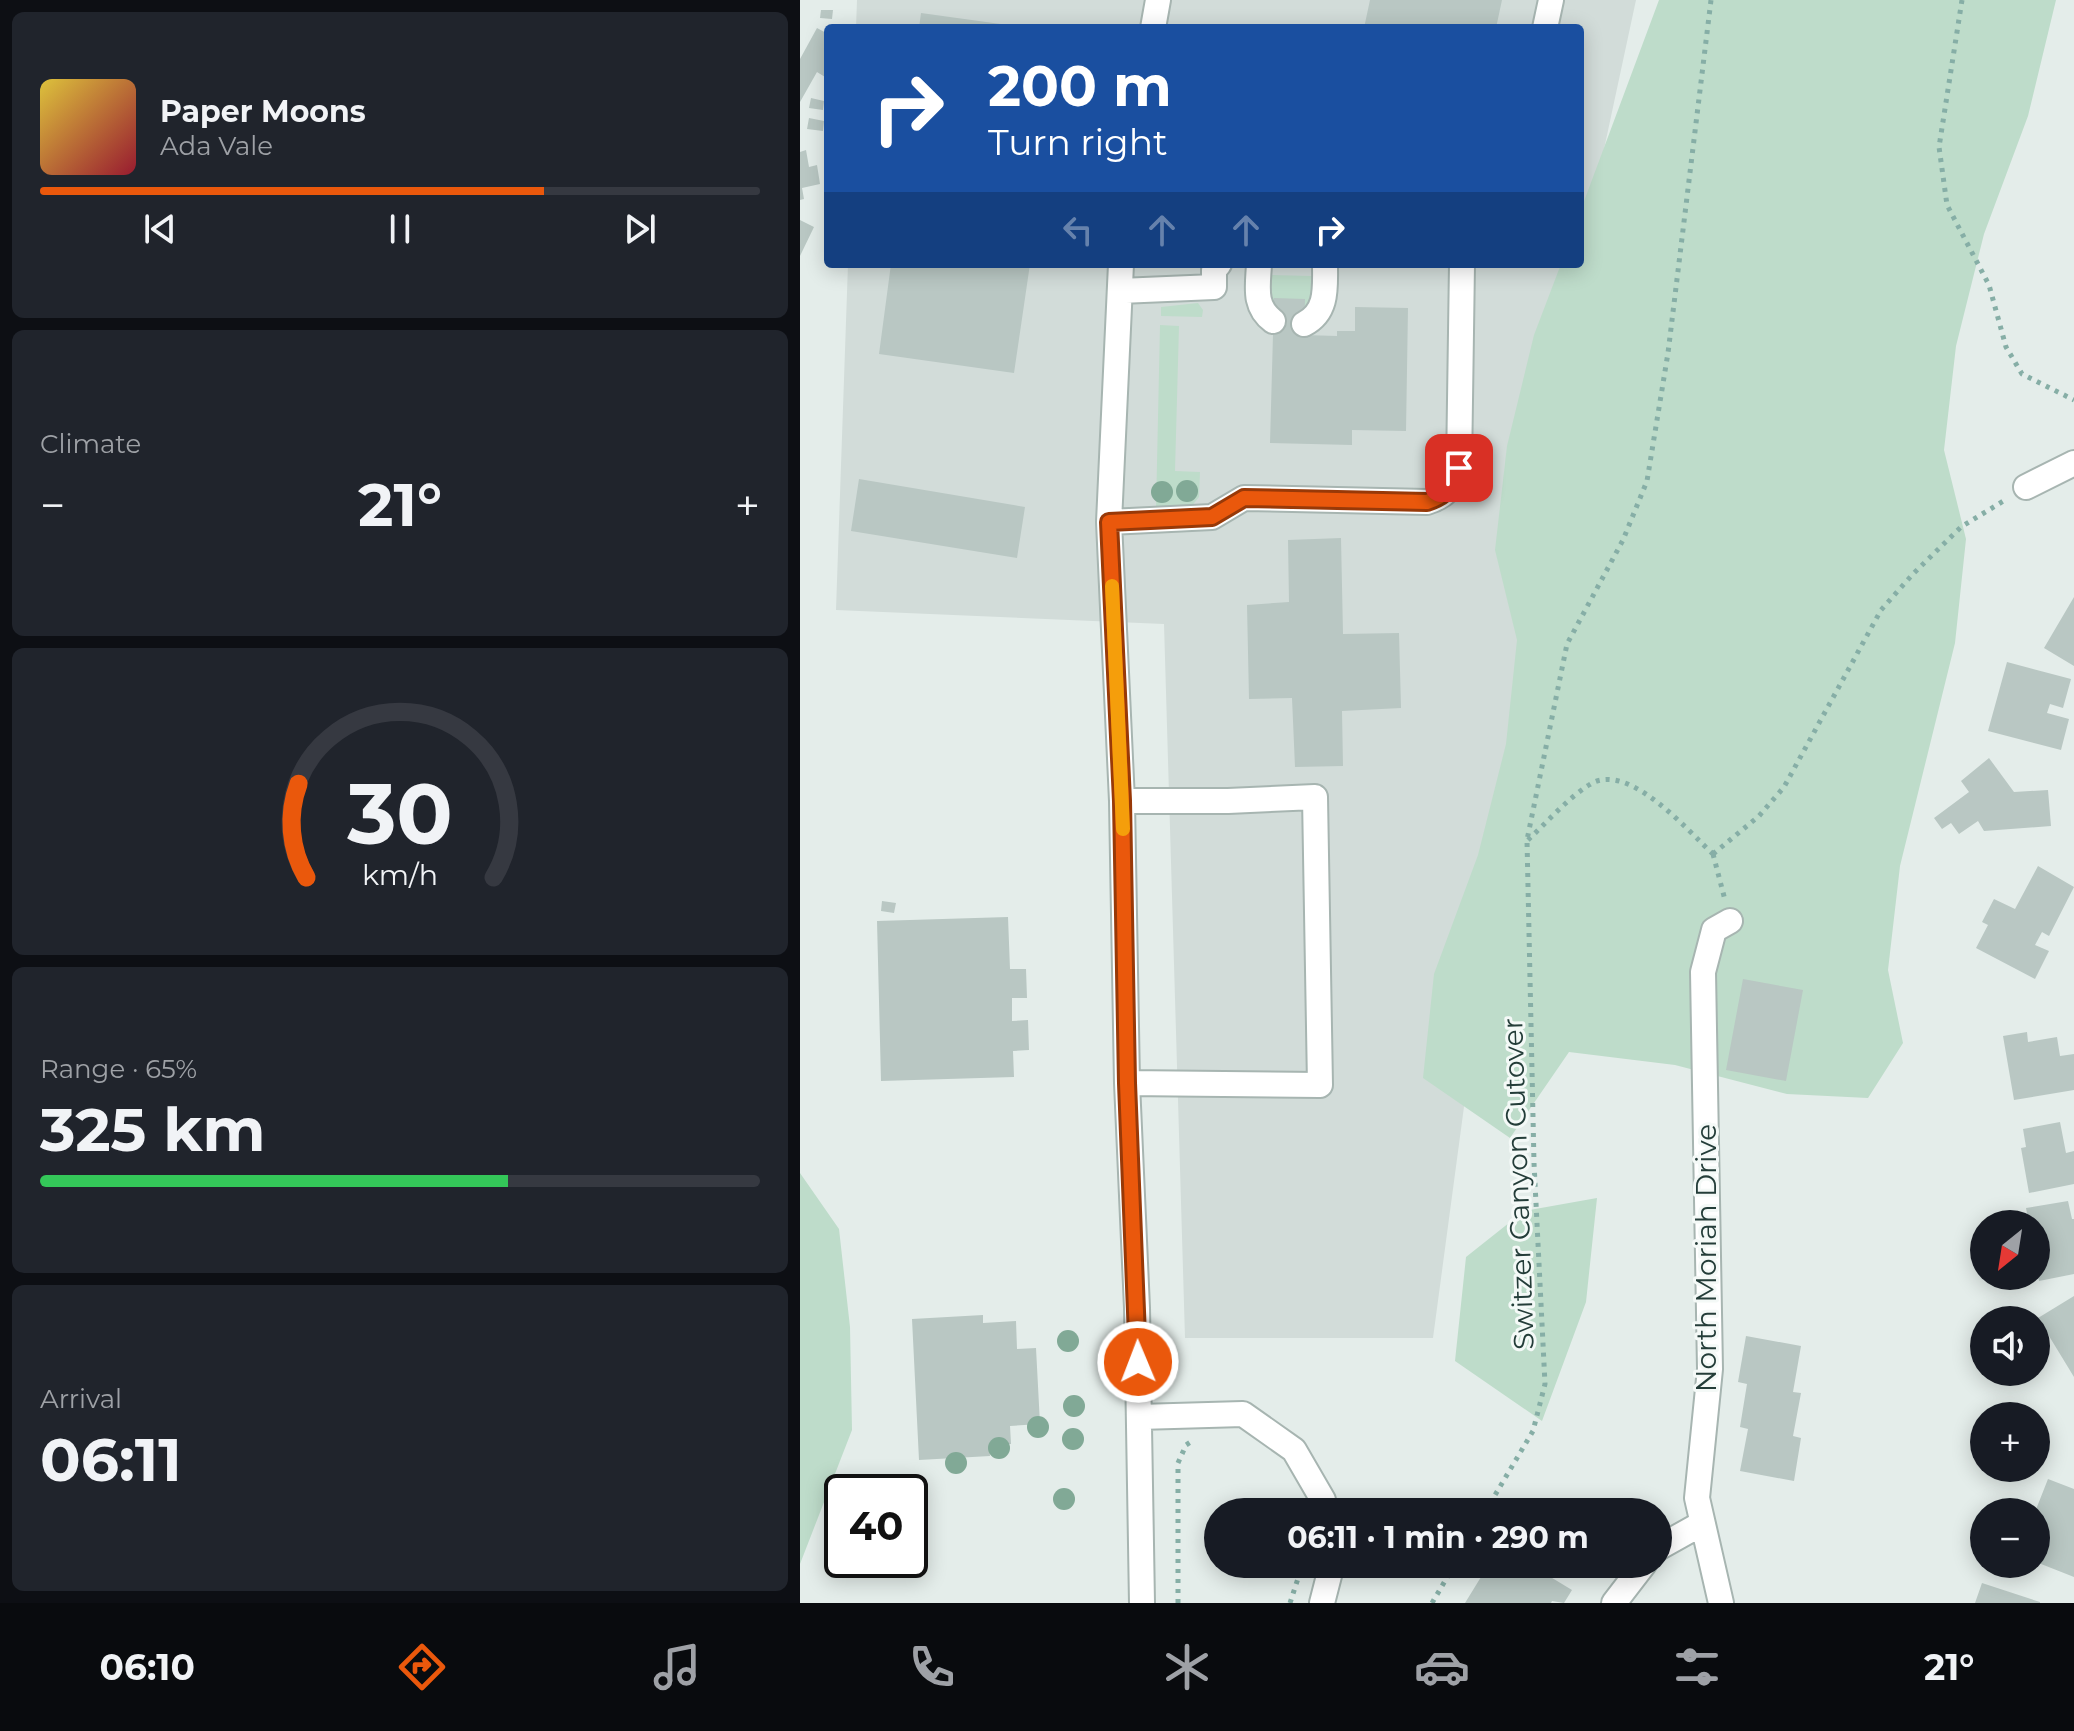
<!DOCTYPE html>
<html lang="en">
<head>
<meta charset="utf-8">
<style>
  :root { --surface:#171b24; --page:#20242c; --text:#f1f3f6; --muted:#9ea1a6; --line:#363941; --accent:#ea580c }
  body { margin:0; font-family:Montserrat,sans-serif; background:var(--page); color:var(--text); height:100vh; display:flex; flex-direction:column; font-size:30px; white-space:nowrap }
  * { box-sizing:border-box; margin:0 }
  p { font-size:26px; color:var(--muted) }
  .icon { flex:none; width:44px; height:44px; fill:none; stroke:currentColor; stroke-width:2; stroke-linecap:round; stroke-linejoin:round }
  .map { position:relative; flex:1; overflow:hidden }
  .side { display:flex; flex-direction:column; gap:12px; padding:12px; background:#0d0f14; width:800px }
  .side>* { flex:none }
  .hud { position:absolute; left:24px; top:24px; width:760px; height:244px; border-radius:8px; box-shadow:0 4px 20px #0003; background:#1a4fa0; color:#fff; overflow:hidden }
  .needle { width:52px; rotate:210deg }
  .buttons { position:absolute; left:1170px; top:1210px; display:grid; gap:16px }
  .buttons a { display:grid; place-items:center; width:80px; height:80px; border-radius:50%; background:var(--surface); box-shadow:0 4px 20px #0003; font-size:40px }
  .speed { position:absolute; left:24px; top:1474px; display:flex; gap:16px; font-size:40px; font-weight:700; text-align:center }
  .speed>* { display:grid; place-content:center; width:104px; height:104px; border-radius:50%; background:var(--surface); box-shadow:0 4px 20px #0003; line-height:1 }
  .speed .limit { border:4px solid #111; border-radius:12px; background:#fff; color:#111 }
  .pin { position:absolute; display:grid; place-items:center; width:68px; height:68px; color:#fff; margin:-34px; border-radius:16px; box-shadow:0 4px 12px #0006 }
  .me { position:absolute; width:88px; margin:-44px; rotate:359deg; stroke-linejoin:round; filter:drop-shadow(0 0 6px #0008) }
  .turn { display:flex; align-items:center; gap:28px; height:168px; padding:0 32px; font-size:36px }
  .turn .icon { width:104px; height:104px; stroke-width:2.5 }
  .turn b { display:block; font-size:56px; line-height:68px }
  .lanes { display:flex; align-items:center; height:76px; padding:0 32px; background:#0003; justify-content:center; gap:40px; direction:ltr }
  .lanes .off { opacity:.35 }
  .big { font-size:60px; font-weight:700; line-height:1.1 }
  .side .tile { flex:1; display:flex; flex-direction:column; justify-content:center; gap:12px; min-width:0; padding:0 28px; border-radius:12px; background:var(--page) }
  .side .dial { align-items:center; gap:0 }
  .dial svg { height:208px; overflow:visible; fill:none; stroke:var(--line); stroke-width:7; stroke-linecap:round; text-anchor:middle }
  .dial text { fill:var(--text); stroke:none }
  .song { display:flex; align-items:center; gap:24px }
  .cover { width:96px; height:96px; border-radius:12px; background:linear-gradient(135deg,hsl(50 70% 55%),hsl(350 70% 35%)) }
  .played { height:8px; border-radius:4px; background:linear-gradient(90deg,var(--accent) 70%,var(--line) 70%) }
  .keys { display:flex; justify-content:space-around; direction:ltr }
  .heat { display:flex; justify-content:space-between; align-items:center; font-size:44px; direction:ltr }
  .charge { height:12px; border-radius:6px; background:linear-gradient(90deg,#34c759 65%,var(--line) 0) }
  .trip { position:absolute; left:404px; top:1498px; width:468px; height:80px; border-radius:40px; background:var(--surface); box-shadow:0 4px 20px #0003; font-weight:700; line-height:80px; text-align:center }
  .menu { display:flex; height:128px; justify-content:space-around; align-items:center; background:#090b0e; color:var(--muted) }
  .menu .icon { width:56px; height:56px }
  .menu .current { color:var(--accent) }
  .menu b { font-size:36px; color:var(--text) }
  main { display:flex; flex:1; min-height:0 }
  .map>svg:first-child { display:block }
</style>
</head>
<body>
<main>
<section class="side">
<div class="tile">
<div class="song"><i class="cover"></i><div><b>Paper Moons</b><p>Ada Vale</p></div></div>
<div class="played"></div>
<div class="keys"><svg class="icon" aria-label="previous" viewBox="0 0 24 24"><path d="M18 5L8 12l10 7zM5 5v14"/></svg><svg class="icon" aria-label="pause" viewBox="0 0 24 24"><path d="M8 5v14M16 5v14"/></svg><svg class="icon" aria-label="next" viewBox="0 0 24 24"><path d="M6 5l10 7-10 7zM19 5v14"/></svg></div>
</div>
<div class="tile"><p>Climate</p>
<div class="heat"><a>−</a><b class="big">21°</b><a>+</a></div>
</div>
<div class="tile dial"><svg viewBox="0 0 100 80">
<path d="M14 69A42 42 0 1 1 86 69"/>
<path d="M14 69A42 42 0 0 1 11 33" stroke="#ea580c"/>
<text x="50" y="56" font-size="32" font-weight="700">30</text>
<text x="50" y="72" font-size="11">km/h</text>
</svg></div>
<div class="tile"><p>Range · 65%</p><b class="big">325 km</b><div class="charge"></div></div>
<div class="tile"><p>Arrival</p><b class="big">06:11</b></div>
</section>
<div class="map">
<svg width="1274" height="1603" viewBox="0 0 1274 1603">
  <rect width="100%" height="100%" fill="#e4edea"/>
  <path fill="#d2dcd9" d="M57,0H836L780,261V28H56Z
    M48,264H779L773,294L633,1338H385L364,624L36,610Z"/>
  <path fill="#bedcca" d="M859,0H1256L1228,116L1184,234L1156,346L1144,450L1166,539L1155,643L1100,866L1088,970L1103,1043L1068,1098L987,1094L875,1065L769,1052L710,1138L623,1078L634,974L678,855L706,744L717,640L695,550L707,446L734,335L761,264H780V212Z
    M468,275L512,276L516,279L510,308L485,314L470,303Z
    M398,303L403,310L402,317L361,316V307Z
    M360,325L379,326L375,471L400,472L399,497L391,507L356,509Z
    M0,1173L39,1229L50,1327L52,1430L0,1564Z
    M797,1198L786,1302L742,1421L655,1361L666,1257L724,1211Z"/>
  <path fill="#b9c7c3" d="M570,0H702L696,28H564Z
    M21,10H33L32,19L20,18Z
    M121,13L215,26L214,28H119Z
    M17,28L28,34V54L25,59L28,60V72L25,77L17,72L0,102V59Z
    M11,98L24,101L23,110L9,108Z
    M9,118L24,121L23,131L7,129Z
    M6,150L9,167L17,165L20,184L2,188L4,199L0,200V152Z
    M0,220L14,227L0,256Z
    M91,264H230L214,373L79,354Z
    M474,298L505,299L504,335L537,336V331H555V307L608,308L606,431L552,430V445L470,443Z
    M59,479L225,507L217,558L51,531Z
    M541,538L543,634L599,633L601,708L542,711L543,766L495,767L492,698L449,699L447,605L489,602L488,540Z
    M1274,597V666L1244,648Z
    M1207,662L1271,679L1263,708L1250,704L1247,713L1269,719L1261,750L1188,731Z
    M1189,758L1214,792L1248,790L1251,826L1184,831L1178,821L1159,834L1151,823L1142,829L1134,818L1169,792L1161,781Z
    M1238,866L1274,887L1249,936L1242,932L1235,945L1249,951L1235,979L1176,948L1188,925L1182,922L1194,899L1215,909Z
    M82,901L96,903L94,913L81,911Z
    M208,917L210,969H226L227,998H212V1021L228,1020L229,1050L213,1051L214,1077L81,1081L77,921Z
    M943,979L1003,990L986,1081L926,1070Z
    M1227,1032L1228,1042L1257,1037L1260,1056L1274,1054V1090L1214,1100L1203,1036Z
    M1260,1122L1266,1153L1274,1151V1184L1229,1193L1221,1148L1226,1147L1223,1129Z
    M1268,1201L1272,1219H1274V1274L1239,1281L1236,1263V1224H1229L1226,1208Z
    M1274,1296V1377L1238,1318Z
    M183,1315V1323L216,1321L217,1349L236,1348L240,1424L210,1426L211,1444L189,1445L190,1456L119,1460L112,1319Z
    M946,1336L1001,1346L993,1392L1001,1393L993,1436L1001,1438L994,1481L940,1471L948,1429L940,1427L947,1384L938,1382Z
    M1248,1479L1274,1489V1577L1236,1562L1235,1512Z
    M689,1564H729L772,1590L764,1603L752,1601L751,1603H665Z
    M1182,1583L1240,1602V1603H1175Z"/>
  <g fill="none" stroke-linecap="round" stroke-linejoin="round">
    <defs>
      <path id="minor" d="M353,28L358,0
        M745,28L751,0
        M321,264L309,522L322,801L327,1083L337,1308L342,1603
        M459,264C458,286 453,306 473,321
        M320,291L414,287V270L419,264
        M504,324C528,312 525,287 525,264
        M1226,487L1274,463
        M309,522L412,517L444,498L627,502C646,496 653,487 659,468L662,264
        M322,801H428L515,797L520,1085L327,1083
        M339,1417L443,1414L494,1450L523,1500L525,1512
        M858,1548L901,1524
        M522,1603L532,1564
        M814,1603L844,1564
        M921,1603L897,1498L910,1369L903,972L914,930L930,921"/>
    </defs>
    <use href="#minor" stroke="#a7b5b1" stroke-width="28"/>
    <path stroke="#86aea6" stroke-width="5" stroke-dasharray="4 6" stroke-linecap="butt" d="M1162,0L1139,147L1147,205L1189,285L1206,347L1222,374L1274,400
      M728,840C747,822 767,799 789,785C827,759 888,831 913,854
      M913,854L959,816L984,787L1081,610L1113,574L1161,527L1205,500
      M913,854L925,900
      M685,1512L733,1431L745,1384L734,1163L727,840L767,644L823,540L847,481L868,353L911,0
      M378,1603V1463L386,1445L392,1441
      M490,1603L502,1566
      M632,1603L655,1564"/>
    <use href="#minor" stroke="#fff" stroke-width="24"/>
  </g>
  <g fill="#81a996">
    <circle cx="387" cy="491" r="11"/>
    <circle cx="362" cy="492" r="11"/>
    <circle cx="268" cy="1341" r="11"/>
    <circle cx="274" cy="1406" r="11"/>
    <circle cx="238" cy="1427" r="11"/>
    <circle cx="273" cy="1439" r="11"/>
    <circle cx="199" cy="1448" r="11"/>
    <circle cx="156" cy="1463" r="11"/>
    <circle cx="264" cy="1499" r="11"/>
  </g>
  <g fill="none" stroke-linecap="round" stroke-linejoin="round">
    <defs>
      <path id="route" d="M338,1362L327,1083L322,801L309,522L412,517L444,498L627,502C646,496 653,487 659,468"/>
    </defs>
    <use href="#route" stroke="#983908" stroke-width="20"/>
    <use href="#route" stroke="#ea580c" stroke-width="14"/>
    <path stroke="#f59e0b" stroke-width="14" d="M312,586L323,829"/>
  </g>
  <g text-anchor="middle" stroke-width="6" stroke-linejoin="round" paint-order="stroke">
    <g font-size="28" fill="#243d39" stroke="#f4f9f7">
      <text transform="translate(718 1184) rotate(-92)" y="10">Switzer Canyon Cutover</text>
      <text transform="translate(906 1258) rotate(-90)" y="10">North Moriah Drive</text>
    </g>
  </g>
</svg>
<div class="buttons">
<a><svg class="needle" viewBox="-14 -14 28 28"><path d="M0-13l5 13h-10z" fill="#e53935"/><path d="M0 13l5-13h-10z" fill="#9ea1a6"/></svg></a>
<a><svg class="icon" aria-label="sound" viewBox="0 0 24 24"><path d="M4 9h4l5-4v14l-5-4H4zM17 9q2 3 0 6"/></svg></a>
<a>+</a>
<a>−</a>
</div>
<div class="speed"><div class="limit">40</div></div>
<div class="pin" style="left:659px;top:468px;background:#d93025"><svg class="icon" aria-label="arrive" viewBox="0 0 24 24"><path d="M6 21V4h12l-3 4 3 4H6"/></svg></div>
<svg class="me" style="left:338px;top:1362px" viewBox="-20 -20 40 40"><circle r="17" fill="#ea580c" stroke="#fff" stroke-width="3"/><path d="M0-11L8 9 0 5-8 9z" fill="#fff"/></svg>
<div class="trip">06:11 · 1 min · 290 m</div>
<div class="hud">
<div class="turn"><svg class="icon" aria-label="right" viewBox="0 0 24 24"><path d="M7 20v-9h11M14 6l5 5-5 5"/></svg><div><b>200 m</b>Turn right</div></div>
<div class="lanes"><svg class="icon off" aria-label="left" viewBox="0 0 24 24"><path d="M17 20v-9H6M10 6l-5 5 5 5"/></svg><svg class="icon off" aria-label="ahead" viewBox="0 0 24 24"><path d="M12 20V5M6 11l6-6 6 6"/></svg><svg class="icon off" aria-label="ahead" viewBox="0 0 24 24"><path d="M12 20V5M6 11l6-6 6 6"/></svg><svg class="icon" aria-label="right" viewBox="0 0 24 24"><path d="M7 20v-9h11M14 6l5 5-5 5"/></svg></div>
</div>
</div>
</main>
<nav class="menu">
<b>06:10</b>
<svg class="icon current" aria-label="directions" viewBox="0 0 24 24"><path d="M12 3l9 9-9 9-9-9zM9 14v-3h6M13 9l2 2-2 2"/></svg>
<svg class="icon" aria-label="music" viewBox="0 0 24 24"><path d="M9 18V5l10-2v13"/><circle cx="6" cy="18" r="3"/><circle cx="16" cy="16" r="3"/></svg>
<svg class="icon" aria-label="phone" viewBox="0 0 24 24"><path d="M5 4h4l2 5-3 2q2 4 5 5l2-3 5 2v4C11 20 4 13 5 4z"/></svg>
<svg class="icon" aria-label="climate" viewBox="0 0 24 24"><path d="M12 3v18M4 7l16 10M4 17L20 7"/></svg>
<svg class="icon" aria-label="car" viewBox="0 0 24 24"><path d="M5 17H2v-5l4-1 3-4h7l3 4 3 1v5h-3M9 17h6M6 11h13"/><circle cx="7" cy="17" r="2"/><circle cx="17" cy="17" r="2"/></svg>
<svg class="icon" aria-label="filters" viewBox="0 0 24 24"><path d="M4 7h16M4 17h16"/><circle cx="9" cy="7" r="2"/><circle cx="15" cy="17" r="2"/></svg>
<b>21°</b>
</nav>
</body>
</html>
